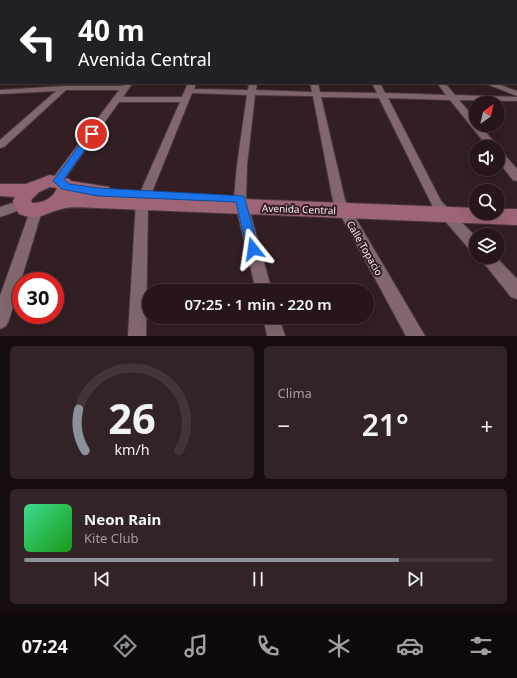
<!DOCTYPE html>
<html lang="es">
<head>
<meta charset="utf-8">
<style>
  :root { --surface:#26161a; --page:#322327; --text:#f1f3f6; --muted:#a49fa2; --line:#423539; --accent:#8c9099 }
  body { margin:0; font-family:"Noto Sans",sans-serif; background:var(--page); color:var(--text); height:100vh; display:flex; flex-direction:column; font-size:15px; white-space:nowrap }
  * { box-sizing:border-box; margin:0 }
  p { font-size:13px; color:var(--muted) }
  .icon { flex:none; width:22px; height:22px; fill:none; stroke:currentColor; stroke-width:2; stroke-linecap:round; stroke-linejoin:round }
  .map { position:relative; height:336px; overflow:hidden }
  .side { display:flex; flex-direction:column; gap:10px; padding:10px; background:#150c0e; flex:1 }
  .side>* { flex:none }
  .hud { position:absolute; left:0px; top:0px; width:517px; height:84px; box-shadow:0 4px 16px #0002,0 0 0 1px var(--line); background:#202124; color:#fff; overflow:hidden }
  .needle { width:26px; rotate:34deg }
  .tools { position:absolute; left:469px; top:96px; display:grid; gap:8px }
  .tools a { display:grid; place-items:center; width:36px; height:36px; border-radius:50%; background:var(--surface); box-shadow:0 4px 16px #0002,0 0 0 1px var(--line); font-size:20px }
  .speed { position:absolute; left:12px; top:272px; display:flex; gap:8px; font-size:20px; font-weight:700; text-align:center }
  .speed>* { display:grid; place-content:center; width:52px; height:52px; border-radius:50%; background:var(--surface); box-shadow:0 4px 16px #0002,0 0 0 1px var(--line); line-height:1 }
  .speed .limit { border:6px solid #d22; background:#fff; color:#111 }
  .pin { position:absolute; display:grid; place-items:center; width:34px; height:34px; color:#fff; margin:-17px; border:2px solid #fff; border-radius:50%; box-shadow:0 1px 4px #0007 }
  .me { position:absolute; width:44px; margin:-22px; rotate:345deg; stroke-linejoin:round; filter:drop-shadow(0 0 3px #0008) }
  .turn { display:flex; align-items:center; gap:14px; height:84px; padding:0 12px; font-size:18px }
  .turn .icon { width:52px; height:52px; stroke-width:2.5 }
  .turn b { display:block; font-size:28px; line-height:34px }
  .big { font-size:30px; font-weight:600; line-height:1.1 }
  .side .tile { flex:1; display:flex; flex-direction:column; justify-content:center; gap:6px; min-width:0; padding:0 14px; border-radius:6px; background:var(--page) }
  .side .dial { align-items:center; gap:0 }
  .dial svg { height:104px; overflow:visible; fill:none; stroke:var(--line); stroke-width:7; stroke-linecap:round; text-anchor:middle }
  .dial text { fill:var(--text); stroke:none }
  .song { display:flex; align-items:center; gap:12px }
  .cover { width:48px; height:48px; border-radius:6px; background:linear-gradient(135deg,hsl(150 70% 55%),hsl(120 70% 35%)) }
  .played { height:4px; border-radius:2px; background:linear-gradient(90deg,var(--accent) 80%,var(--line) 80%) }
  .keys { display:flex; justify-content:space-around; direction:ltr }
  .heat { display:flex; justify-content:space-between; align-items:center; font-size:22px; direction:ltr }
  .side .tiles { flex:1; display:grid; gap:10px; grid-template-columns:1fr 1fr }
  .tile:last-child { grid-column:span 2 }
  .trip { position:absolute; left:142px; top:284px; width:232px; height:40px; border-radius:20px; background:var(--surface); box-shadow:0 4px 16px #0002,0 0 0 1px var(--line); font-weight:600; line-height:40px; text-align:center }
  .tabs { display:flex; height:64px; justify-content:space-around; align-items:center; background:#0f090a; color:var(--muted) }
  .tabs .icon { width:28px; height:28px }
  .tabs .selected { color:var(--accent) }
  .tabs b { font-size:18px; color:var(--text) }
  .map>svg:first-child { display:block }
</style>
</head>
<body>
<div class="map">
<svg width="517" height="336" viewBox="0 0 517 336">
  <rect width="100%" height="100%" fill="#321e23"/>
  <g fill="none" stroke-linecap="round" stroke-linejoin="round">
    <defs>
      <path id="street" d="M39,0H63L38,1Z
        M155,0H178L154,1Z
        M214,0H219L220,1H215Z
        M249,0H254L255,1H250Z
        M362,0H368L369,1H363Z
        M0,7H1V9H0Z
        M0,18H1V22H0Z
        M516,30H517V34H516Z
        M516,48H517V52H516Z
        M0,49H1V53H0Z
        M125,83L132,84L123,97H182L188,83H196L194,89L248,90L249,83H257L256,90L312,92L310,83H318L320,92L377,93L372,83H380L385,93L446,95L437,83H445L455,95L517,97V101L459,100L476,120V125H480L498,147H488L450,100L388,98L441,201L476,237V253L471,251L433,207L379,98L321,97L345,200L425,336H406L333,201L313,96L255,95L247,165L246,198L272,291H256L234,198L237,165L247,95L192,93L148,202L146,336H128L136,202L180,102H119L61,184H53L51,181L53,178L119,90H66L4,147L0,148V140L56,91L0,94V90L63,86H123Z
        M484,83H495L517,91V96Z
        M498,151L502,152L517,169V181L513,180L498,161Z
        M22,200L26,202L28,205L26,208L0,217V207Z
        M36,206L40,207L42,211L9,320L6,326L0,329V296L30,211L32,207Z
        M479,257H496L517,279V299L511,297Z
        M263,317H279L285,336H267Z"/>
      <path id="secondary" d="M21,0H27V1H21Z
        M327,0H339L327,1Z
        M494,0H517V2L516,1Z
        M0,29H1V33H0Z
        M50,175L69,179L71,181L109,187L112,192L110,194L476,208V213H498V209H517V225L97,208C86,208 72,206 62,209C42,213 42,222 19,214L13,201L15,197L0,196V184H26ZM50,187L57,188C53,199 42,203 32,203L31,200L39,192Z"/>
      <path id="primary" d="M516,8H517V13H516Z"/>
    </defs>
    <use href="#street" stroke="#4b3a3e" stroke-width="2"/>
    <use href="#secondary" stroke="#4b3a3e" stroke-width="2"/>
    <use href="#primary" stroke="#4b3a3e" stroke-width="2"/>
    <use href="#street" fill="#82686e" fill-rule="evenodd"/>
    <use href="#secondary" fill="#9d6575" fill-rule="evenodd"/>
    <use href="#primary" fill="#b7617c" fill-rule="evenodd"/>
    <defs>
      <path id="primary-bridge" d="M468,0L472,1"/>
    </defs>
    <use href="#primary-bridge" stroke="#4b3a3e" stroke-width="9" stroke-linecap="butt"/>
    <use href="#primary-bridge" stroke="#b7617c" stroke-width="8"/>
  </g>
  <path fill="#1a73e8" stroke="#114b97" d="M89,132L96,134L64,179L69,184L98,188L244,196L259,249L257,253L253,254L249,253L247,249L236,202L98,196L62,189L53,181Z"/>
  <g text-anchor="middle" stroke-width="4" stroke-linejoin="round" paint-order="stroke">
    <g font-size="10" fill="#fdeef1" stroke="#321e23">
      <text transform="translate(299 209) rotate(2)" y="4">Avenida Central</text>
      <text transform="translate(365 248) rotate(60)" y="4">Calle Topacio</text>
    </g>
  </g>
</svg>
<div class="tools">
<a><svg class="needle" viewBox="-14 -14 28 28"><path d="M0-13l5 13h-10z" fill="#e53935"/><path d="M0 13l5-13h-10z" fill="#a49fa2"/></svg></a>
<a><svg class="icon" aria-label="sound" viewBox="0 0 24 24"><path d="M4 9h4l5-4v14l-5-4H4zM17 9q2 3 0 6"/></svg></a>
<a><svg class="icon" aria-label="search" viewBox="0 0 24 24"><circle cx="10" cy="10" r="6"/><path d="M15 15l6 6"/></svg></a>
<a><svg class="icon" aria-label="layers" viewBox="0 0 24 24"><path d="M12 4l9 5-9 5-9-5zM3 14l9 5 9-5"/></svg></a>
</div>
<div class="speed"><div class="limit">30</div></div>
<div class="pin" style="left:92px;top:134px;background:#d93025"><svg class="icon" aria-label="arrive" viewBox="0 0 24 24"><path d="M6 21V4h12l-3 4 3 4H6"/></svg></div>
<svg class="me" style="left:253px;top:249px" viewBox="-20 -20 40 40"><path d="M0-17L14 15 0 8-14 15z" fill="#1a73e8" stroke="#fff" stroke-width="4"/></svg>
<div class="trip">07:25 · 1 min · 220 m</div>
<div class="hud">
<div class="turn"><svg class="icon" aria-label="left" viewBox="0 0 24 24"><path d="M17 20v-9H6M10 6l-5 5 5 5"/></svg><div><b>40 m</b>Avenida Central</div></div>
</div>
</div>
<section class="side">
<div class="tiles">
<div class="tile dial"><svg viewBox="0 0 100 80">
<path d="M14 69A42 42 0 1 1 86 69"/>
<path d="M14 69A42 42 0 0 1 9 37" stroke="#8c9099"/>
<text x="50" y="56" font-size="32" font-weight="700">26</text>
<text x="50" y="72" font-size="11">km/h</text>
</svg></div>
<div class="tile"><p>Clima</p>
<div class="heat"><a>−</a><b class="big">21°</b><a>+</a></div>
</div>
<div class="tile">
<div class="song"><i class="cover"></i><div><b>Neon Rain</b><p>Kite Club</p></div></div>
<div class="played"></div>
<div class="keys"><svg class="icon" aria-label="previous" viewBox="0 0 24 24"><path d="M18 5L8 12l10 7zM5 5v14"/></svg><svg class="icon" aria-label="pause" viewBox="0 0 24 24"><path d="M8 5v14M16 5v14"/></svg><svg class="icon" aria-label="next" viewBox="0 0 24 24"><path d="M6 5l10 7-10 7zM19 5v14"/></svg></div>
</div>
</div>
</section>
<nav class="tabs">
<b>07:24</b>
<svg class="icon selected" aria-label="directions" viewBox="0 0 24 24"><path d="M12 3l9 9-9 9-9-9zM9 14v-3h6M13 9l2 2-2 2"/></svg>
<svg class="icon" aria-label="music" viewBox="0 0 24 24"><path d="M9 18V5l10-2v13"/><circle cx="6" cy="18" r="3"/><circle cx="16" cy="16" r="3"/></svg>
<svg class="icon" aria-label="phone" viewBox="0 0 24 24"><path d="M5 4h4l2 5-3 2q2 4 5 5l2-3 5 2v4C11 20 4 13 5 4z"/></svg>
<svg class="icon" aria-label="climate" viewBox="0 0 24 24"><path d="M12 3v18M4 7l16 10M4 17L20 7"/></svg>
<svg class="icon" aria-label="car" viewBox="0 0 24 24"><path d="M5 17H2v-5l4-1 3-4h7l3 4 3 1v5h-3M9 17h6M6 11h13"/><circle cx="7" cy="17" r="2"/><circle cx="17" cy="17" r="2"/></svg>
<svg class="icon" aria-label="filters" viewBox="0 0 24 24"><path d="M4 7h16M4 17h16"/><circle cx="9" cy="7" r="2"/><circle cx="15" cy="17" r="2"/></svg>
</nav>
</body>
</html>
